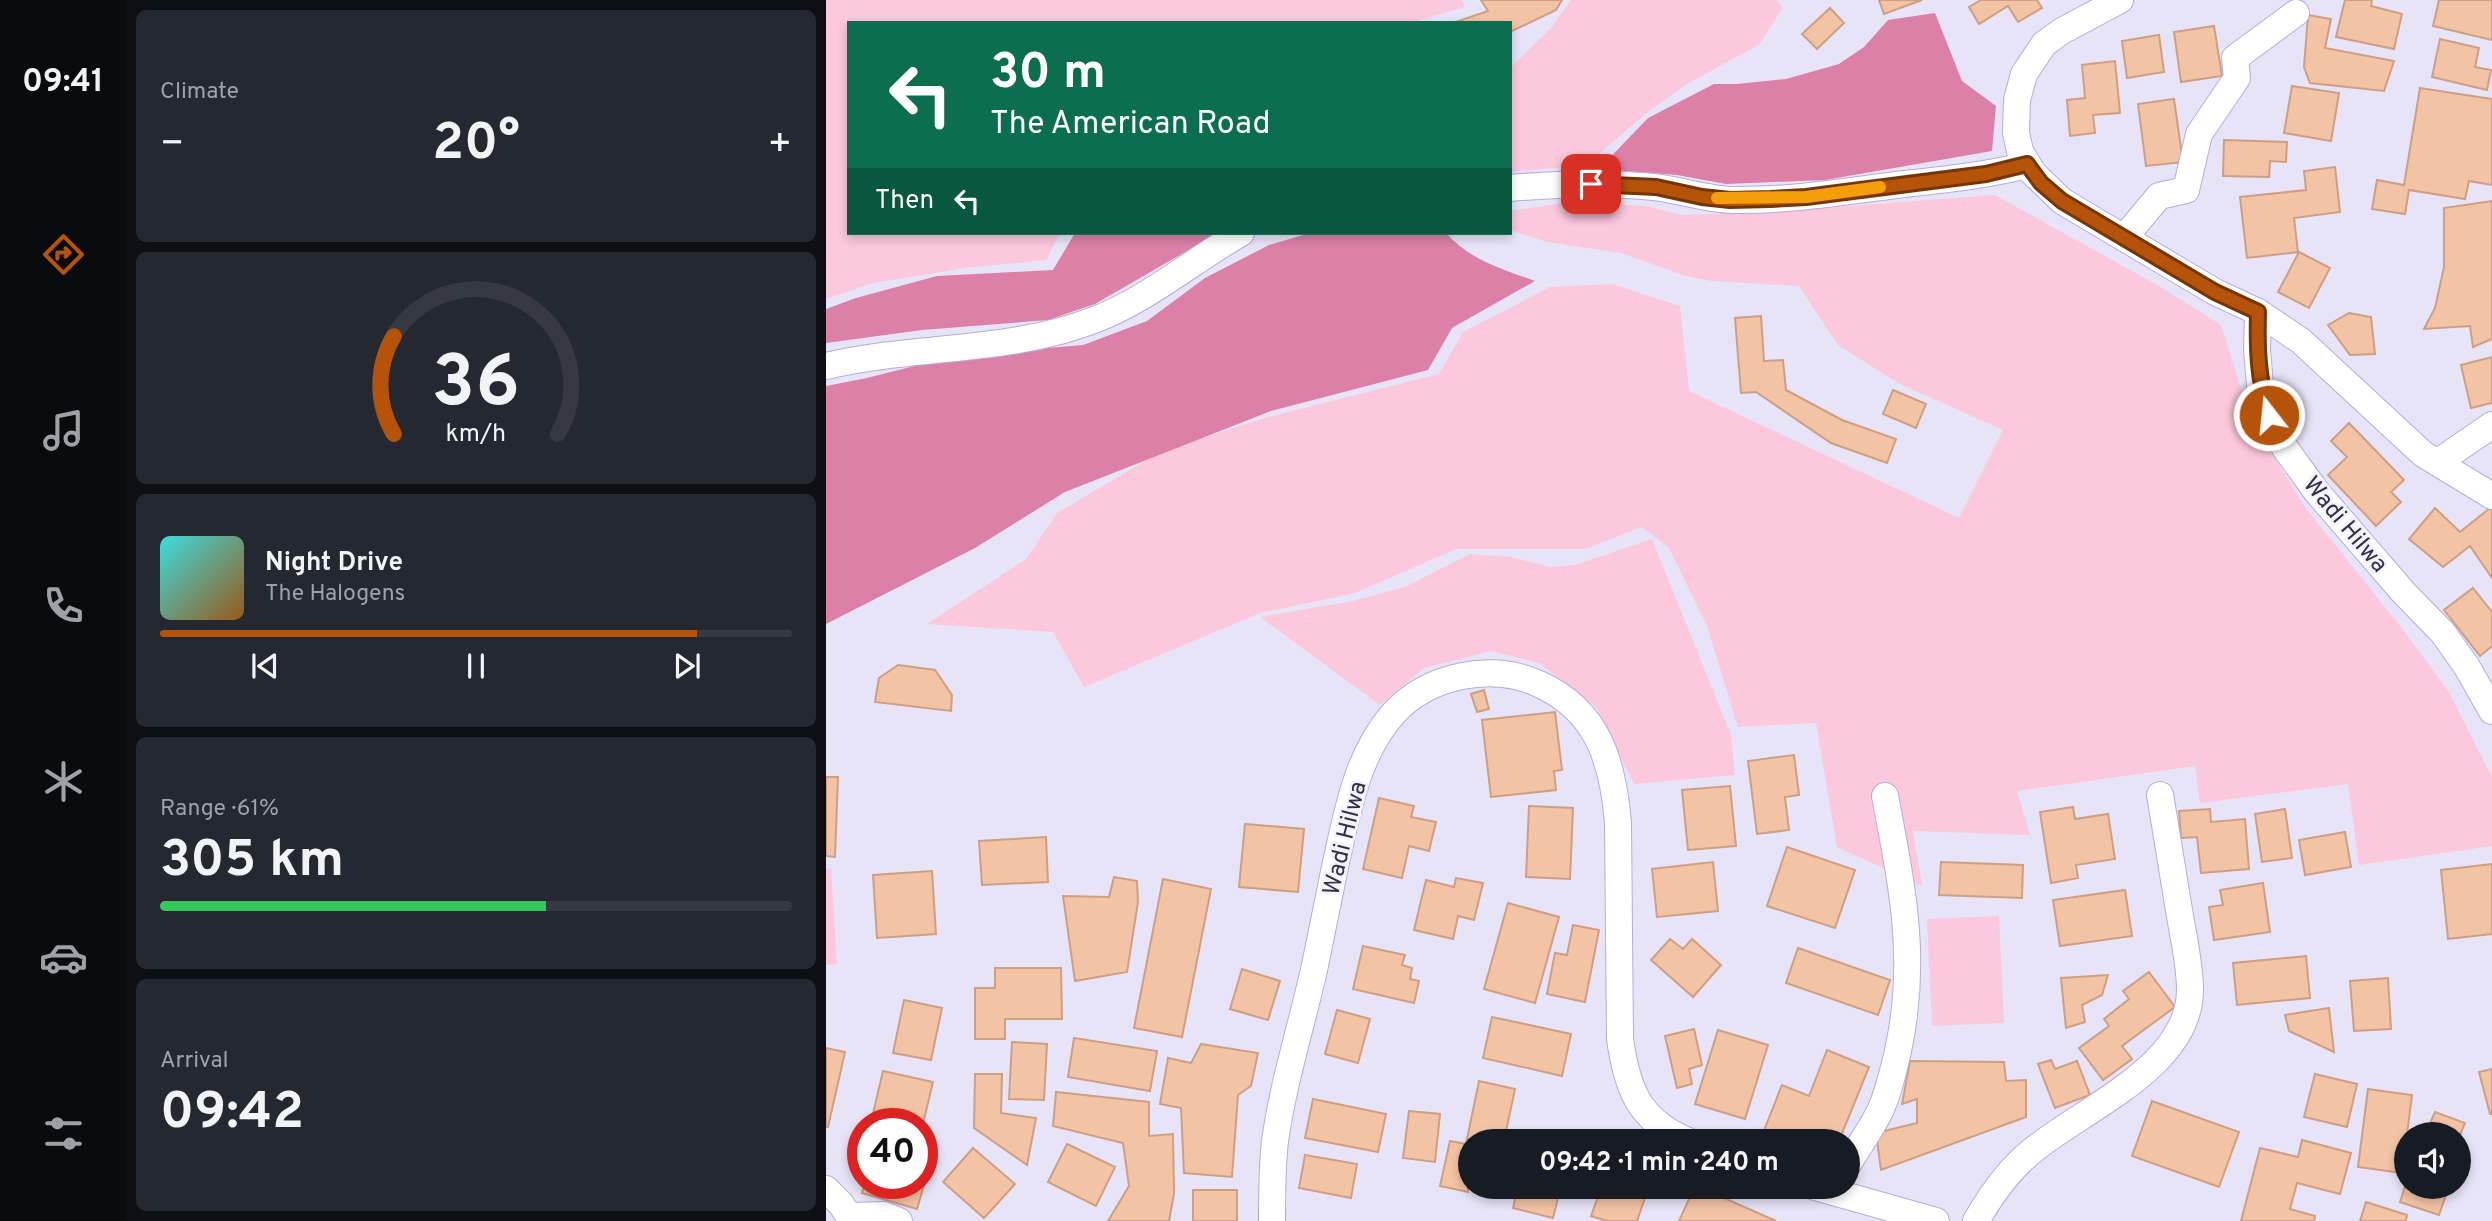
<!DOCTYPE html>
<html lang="en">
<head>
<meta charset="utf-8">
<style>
  :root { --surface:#171b24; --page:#242831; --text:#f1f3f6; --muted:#9ea1a6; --line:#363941; --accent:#b45309 }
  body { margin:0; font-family:Overpass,sans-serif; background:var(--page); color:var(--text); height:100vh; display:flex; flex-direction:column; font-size:26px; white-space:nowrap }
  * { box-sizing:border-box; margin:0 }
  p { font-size:23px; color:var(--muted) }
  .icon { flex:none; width:38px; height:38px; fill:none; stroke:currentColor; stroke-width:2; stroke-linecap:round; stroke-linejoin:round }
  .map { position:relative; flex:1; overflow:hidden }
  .drawer { display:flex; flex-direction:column; gap:10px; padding:10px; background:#0d0f14; width:700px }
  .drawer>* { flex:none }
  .hud { position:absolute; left:21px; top:21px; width:665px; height:214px; border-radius:0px; box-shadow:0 4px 10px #0003; background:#0b6e4f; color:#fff; overflow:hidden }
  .buttons { position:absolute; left:1568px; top:1122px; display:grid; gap:14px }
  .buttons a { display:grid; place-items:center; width:77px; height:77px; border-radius:50%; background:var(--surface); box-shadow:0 4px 10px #0003; font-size:35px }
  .speed { position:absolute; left:21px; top:1108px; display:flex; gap:14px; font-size:35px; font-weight:700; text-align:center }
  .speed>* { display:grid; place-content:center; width:91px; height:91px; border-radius:50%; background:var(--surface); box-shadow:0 4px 10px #0003; line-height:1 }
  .speed .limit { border:10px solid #d22; background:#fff; color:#111 }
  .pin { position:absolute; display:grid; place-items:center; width:60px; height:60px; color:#fff; margin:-30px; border-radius:14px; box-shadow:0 4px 10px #0006 }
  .me { position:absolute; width:77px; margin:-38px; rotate:344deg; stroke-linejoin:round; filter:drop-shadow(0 0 5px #0008) }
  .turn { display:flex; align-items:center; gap:24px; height:147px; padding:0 28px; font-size:32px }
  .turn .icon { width:91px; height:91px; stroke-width:2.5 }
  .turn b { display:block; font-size:49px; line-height:60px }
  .then { display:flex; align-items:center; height:66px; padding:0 28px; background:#0003; gap:14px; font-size:26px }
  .big { font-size:52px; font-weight:700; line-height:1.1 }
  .drawer .card { flex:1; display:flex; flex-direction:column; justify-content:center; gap:10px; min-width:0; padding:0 24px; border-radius:10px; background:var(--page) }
  .drawer .dial { align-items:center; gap:0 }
  .dial svg { height:182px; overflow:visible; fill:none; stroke:var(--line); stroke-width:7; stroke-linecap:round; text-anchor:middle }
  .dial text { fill:var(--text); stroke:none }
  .song { display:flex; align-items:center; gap:21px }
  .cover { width:84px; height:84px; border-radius:10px; background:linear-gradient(135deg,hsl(180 70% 55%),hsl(30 70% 35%)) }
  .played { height:7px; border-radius:4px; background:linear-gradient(90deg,var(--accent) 85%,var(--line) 85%) }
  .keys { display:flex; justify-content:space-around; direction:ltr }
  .heat { display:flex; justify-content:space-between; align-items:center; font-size:38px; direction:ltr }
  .charge { height:10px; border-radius:5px; background:linear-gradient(90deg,#34c759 61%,var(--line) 0) }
  .trip { position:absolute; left:632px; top:1129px; width:402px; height:70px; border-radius:35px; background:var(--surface); box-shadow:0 4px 10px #0003; font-weight:700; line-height:70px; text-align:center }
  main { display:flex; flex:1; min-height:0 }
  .menu { display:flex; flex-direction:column; width:126px; justify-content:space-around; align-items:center; background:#090b0e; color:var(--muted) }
  .menu .icon { width:49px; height:49px }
  .menu .on { color:var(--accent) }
  .menu b { font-size:32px; color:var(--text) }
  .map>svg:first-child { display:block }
</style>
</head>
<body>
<main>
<nav class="menu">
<b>09:41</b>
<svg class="icon on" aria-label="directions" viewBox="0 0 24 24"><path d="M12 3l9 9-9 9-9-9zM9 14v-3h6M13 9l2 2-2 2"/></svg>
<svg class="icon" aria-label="music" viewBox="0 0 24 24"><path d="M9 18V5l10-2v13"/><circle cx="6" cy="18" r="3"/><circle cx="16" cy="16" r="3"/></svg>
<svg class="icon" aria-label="phone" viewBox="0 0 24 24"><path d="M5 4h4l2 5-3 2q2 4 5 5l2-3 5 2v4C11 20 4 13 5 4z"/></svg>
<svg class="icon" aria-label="climate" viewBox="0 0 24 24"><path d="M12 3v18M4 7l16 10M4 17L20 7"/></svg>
<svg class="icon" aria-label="car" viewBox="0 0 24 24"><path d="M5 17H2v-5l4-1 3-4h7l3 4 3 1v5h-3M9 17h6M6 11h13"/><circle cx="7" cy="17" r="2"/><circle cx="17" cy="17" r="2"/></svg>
<svg class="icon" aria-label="filters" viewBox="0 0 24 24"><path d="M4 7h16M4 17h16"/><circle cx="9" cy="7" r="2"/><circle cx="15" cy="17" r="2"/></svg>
</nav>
<section class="drawer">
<div class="card"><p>Climate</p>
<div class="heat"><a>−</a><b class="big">20°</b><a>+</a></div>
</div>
<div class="card dial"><svg viewBox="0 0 100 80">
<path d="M14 69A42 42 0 1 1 86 69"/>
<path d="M14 69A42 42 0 0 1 14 26" stroke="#b45309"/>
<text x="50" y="56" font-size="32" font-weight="700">36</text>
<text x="50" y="72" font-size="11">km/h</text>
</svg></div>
<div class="card">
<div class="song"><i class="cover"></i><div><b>Night Drive</b><p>The Halogens</p></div></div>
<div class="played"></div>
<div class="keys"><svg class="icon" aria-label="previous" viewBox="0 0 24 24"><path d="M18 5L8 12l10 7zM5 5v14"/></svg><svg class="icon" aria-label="pause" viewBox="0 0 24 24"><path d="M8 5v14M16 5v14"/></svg><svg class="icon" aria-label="next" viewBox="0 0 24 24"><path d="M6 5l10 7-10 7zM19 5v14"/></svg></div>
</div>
<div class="card"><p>Range · 61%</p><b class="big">305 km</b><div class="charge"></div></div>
<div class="card"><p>Arrival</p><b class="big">09:42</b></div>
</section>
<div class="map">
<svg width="1666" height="1221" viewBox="0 0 1666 1221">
  <rect width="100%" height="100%" fill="#e7e4f8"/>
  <path fill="#fcc8dc" d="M0,0H636L639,7L584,23H23V233H234L220,260L139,268L47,283L0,299Z
    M745,0H951L956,8L934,44L861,84L823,111L760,165L684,172V68L725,28Z
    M1169,195L1333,286L1395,325L1425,420L1479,507L1575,627L1623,692L1666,777V846L1533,865L1522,784L1374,803L1369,766L1191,791L1204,835L1087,831L1096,886L1011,847L990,723L912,727L881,626L843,548L816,527L759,549H630L529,593L434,613L258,687L227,632L101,624L200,559L231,513L336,451L442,417L613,374L637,332L724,287L787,284L854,306L863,391L1133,518L1177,430L1072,383L1012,345L973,286L886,281L860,276L795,253L721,242L684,230V211L737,203L821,206L855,215L928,213Z
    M826,539L905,735L909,775L808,784L770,707L713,663L665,651L598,668L554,705L434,617L527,601L579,587L644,554L685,557L725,567L749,565Z
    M5,868L11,964L0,965V869Z
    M1173,916L1178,1023L1106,1026L1101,919Z"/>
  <path fill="#dc80a7" d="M1109,13L1136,81L1170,106L1166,151L999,180L900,184L851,175L773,169L822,118L888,84H911L960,79L1013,64L1038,47L1062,20Z
    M249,233H392L269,304L222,320L96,330L0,343V309L30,298L111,276L227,270Z
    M484,233H620C644,260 676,269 709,281L626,328L602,370L445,411L239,492L149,548L0,624V386L41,378L128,356L257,345L321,321L379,278L443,245Z"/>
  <path fill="#f3c3a5" stroke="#ce9f82" stroke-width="2" d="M655,0H736L730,10L684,32V23H627L662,11Z
    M1053,0H1096L1058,14Z
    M1155,0H1211L1216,8L1192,22L1182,6L1153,24L1143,7Z
    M1519,0H1546L1545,6L1576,14L1568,49L1510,37Z
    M1613,0H1666V40L1607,26Z
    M1004,8L1018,23L991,49L976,34Z
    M1482,15L1505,19L1499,48L1568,61L1558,91L1484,83L1478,67Z
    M1388,26L1396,76L1355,82L1348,32Z
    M1333,35L1338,72L1301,78L1296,41Z
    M1614,39L1653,48L1649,67L1665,70L1661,90L1606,77Z
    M1289,61L1294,113L1267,115L1269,133L1244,136L1241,100L1259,98L1256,65Z
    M1466,86L1513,93L1505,141L1458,133Z
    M1594,88L1666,99V185L1643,181L1639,199L1583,190L1579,214L1546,209L1551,180L1578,185Z
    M1348,99L1357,162L1320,166L1312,104Z
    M1398,140L1461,142L1460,162L1444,161L1443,177L1397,176Z
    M1509,167L1514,212L1468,218L1472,252L1421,258L1414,197L1480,190L1478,171Z
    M1666,201V339L1647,347L1644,326L1598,329L1609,308L1618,267V208Z
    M1473,252L1504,268L1483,308L1452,292Z
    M1523,313L1545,317L1549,354L1524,355L1502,325Z
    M935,316L938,361L957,360L960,390L1016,420L1070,439L1061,463L1005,443L930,392L915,393L909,318Z
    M1666,357V403L1645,408L1635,365Z
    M1067,390L1100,404L1090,428L1057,414Z
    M1523,423L1578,480L1565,492L1575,502L1550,526L1502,475L1521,457L1505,441Z
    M1609,508L1634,532L1664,508L1666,511V578L1644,546L1617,567L1583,539Z
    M1647,588L1666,612V646L1654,656L1618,610Z
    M72,665L109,670L126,695L125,711L49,702L53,678Z
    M658,690L663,709L651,712L645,694Z
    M729,712L736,770L728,771L730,790L665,797L656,720Z
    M968,755L973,795L959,797L963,830L931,834L922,761Z
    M0,777H12L9,857L0,856Z
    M904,786L910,846L862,850L856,790Z
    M553,798L588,806L585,817L610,822L603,851L583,846L576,878L537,869Z
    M703,806L747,808L744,879L700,877Z
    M1247,807L1249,819L1282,814L1289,859L1250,865L1252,878L1225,883L1214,812Z
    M1384,809L1385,822L1419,819L1423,869L1375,873L1371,837L1355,838L1353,811Z
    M1459,809L1466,858L1436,862L1429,814Z
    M419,824L478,829L472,892L413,887Z
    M1519,832L1525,867L1479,875L1473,840Z
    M220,837L222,882L156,885L153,841Z
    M961,847L1029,870L1009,928L941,906Z
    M887,862L892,911L831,917L826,869Z
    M1115,862L1197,865L1196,898L1113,895Z
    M1666,864V934L1622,939L1615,870Z
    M106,871L110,934L51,938L47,875Z
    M288,877L311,881L312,902L301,972L249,981L237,896L283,897Z
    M630,878L657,883L648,920L632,916L627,939L588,930L600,880L628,887Z
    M337,879L385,889L356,1037L308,1028Z
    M1437,883L1444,932L1388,940L1383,907L1397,905L1394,890Z
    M1299,890L1306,936L1234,946L1227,900Z
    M682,903L733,917L709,1003L658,989Z
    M747,925L773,930L759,1002L721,994L729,953L741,955Z
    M844,939L857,949L866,939L895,965L867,997L825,960Z
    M537,946L579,955L576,965L586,968L584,979L593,981L588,1003L527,989Z
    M972,948L1064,980L1052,1015L960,983Z
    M1480,956L1484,998L1411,1005L1407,963Z
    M169,968H235L236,1019H179V1039H149V988H169Z
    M416,969L454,981L442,1020L404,1009Z
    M1323,972L1349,1007L1296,1046L1306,1059L1277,1080L1253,1048L1283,1026L1278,1019L1303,999L1297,991Z
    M1282,975L1276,995L1256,1005L1259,1022L1240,1028L1235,978Z
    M1562,978L1565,1029L1528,1031L1524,981Z
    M78,1000L116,1008L105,1060L67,1053Z
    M1503,1008L1508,1052L1463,1031L1459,1015Z
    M511,1010L544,1019L532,1063L499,1054Z
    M666,1017L745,1034L736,1076L657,1058Z
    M868,1029L876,1065L863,1069L866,1084L851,1088L839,1036Z
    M892,1030L942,1045L919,1119L869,1104Z
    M248,1038L331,1051L324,1091L242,1077Z
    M186,1042L221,1044L218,1100L183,1099Z
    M375,1044L432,1053L425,1086L412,1095L406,1177L358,1173L355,1108L334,1104L342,1058L365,1063Z
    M0,1048L19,1052L2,1127H0Z
    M1001,1050L1043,1067L1013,1141H958L937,1133L956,1085L983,1096Z
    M1225,1060L1229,1069L1251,1061L1264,1095L1229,1108L1212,1064Z
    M1084,1061L1178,1062L1180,1081L1200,1080V1117L1055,1170L1050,1133L1091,1123V1099L1076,1104Z
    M1666,1069V1114H1664L1653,1072Z
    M57,1071L107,1082L96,1128V1124H68L46,1118Z
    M149,1074H176L175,1113L210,1118L201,1165L148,1128Z
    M1489,1074L1531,1084L1521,1127L1478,1117Z
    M653,1081L689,1089L678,1141H644L642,1192L614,1186L624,1141L640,1144Z
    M1542,1089L1586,1095L1576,1173L1532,1167Z
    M230,1092L323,1102V1136L347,1134L348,1194L343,1221H282L303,1186L297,1143L227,1126Z
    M487,1099L560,1114L552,1152L479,1138Z
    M1326,1101L1413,1132L1393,1187L1306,1156Z
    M583,1111L614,1114L609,1162L577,1158Z
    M1609,1112L1639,1123L1633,1138V1134H1616L1617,1131L1603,1126Z
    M1476,1140L1525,1153L1514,1194L1471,1183L1464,1209L1489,1216L1488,1221H1415L1434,1148L1472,1157Z
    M241,1144L289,1167L270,1206L222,1182Z
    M147,1148L189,1184L158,1218L117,1182Z
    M479,1155L531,1164L525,1198L473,1188Z
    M96,1163L104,1165L91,1209L36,1193L39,1183H96Z
    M1580,1183V1186H1623L1613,1215L1574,1202Z
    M692,1186H735L727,1218L687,1208Z
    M776,1186H823L811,1221H781L765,1216Z
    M869,1186H871L950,1221H853Z
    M367,1190H411V1221H367Z
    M1540,1202L1581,1215L1580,1221H1534Z"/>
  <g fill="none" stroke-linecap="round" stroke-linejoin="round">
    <defs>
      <path id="minor" d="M1294,0L1236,31L1218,44L1198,74L1191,100L1190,133L1194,151L1207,173L1236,201L1389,292L1432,312L1475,341L1597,454L1666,496
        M684,188C732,184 780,182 828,187C854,190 879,199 906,200C961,201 1016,192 1070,185C1114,180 1158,176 1201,165
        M1298,238L1333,196L1360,190L1373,134L1411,78L1409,58L1470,13
        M1432,312L1431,350L1434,385L1443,415L1459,448L1490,491L1578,593L1617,633L1641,667L1666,711
        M0,366C88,345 183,353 268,320C321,300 366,261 415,233
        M1612,462L1666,425
        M1022,1164C1032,1147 1044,1131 1053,1113C1062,1095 1067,1072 1072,1051C1092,958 1076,887 1059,796
        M986,1186L1110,1221
        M0,1189L15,1204L26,1221
        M23,1216L58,1215L73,1221
        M446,1221C446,1195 446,1167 449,1141C457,1084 475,1027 488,970C495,936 502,901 509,867C521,814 530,756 567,714C602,675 666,662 713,684C773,711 787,763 792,823L794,1039C801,1088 812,1120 862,1141
        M1150,1221C1165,1195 1182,1170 1206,1151C1256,1109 1364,1067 1364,990C1364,965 1358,940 1354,916C1347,875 1341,835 1334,795"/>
    </defs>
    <use href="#minor" stroke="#b6acdc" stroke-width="28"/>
    <use href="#minor" stroke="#fff" stroke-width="26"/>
  </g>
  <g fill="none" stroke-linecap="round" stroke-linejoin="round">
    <defs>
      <path id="route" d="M765,184L830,187L876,197L904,200L945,199L980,197L1160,174L1201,164L1215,183L1236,201L1389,292L1432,312C1431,350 1432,378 1443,415"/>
    </defs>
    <use href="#route" stroke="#753606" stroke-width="18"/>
    <use href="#route" stroke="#b45309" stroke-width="12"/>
    <path stroke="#f59e0b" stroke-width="12" d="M891,198L980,197L1054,187"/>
  </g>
  <g text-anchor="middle" stroke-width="6" stroke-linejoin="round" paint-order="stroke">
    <g font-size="24" fill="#343043" stroke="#f4f3fd">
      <text transform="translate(1520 524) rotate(50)" y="8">Wadi Hilwa</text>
      <text transform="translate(518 838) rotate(-76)" y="8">Wadi Hilwa</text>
    </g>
  </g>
</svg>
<div class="buttons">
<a><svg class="icon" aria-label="sound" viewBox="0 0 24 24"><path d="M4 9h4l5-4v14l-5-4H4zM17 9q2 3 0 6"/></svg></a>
</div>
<div class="speed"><div class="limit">40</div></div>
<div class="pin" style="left:765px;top:184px;background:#d93025"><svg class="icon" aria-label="arrive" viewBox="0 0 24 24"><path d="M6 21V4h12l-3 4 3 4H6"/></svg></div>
<svg class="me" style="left:1443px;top:415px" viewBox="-20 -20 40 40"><circle r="17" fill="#b45309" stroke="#fff" stroke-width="3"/><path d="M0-11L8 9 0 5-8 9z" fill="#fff"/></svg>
<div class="trip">09:42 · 1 min · 240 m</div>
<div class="hud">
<div class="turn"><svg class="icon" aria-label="left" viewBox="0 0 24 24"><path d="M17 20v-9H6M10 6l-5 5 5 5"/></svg><div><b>30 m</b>The American Road</div></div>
<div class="then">Then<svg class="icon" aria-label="left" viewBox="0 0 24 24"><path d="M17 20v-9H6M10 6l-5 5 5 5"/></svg></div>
</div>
</div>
</main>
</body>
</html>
